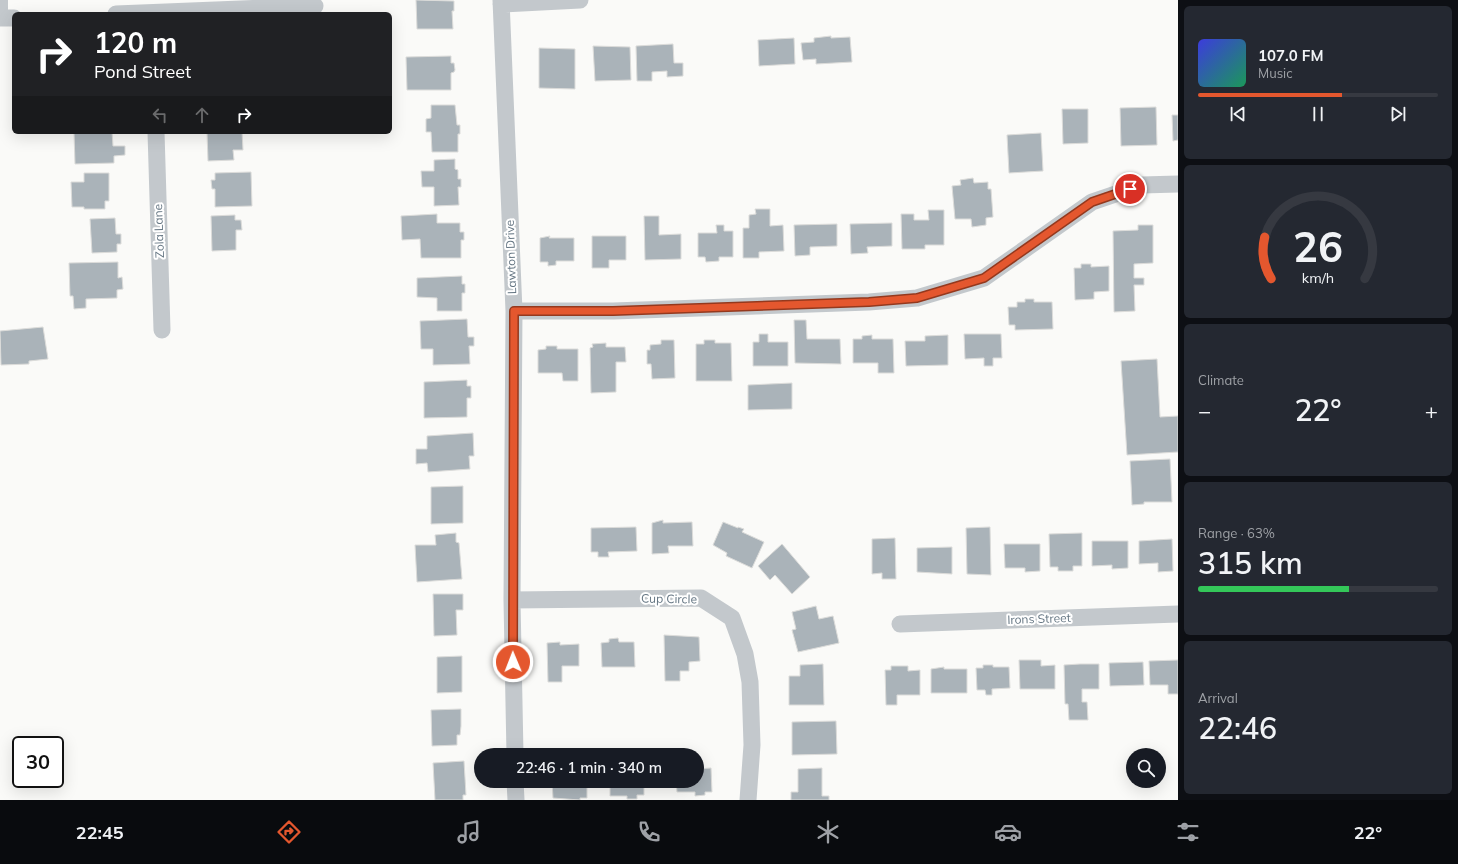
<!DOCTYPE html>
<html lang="en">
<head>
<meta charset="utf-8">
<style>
  :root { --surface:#171b24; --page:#242831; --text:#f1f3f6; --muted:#9ea1a6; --line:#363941; --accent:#e4572e }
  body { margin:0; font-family:Mulish,sans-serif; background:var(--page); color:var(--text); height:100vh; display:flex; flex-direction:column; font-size:15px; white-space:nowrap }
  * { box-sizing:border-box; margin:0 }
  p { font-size:13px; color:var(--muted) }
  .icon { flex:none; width:22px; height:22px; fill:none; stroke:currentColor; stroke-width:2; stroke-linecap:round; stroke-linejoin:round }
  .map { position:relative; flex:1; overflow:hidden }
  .side { display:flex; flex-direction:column; gap:6px; padding:6px; background:#0d0f14; width:280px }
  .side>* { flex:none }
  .hud { position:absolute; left:12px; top:12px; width:380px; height:122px; border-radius:6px; box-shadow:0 4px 16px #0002; background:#202124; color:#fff; overflow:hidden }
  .controls { position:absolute; left:1126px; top:748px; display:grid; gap:8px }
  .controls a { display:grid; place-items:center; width:40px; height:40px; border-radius:50%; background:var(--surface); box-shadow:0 4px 16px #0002; font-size:20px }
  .speed { position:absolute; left:12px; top:736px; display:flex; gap:8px; font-size:20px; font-weight:700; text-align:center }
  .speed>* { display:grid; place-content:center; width:52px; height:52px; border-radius:50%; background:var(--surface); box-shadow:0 4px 16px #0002; line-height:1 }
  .speed .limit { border:2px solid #111; border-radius:6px; background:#fff; color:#111 }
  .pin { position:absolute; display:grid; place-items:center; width:34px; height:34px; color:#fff; margin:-17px; border:2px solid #fff; border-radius:50%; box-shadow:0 1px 4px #0007 }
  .me { position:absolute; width:44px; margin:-22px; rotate:359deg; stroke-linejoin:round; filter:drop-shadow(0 0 3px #0008) }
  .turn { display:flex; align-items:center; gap:14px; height:84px; padding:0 16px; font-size:18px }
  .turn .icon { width:52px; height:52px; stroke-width:2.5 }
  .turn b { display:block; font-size:28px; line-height:34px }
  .lanes { display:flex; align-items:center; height:38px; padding:0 16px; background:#0003; justify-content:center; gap:20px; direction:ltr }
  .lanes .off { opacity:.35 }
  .big { font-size:30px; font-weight:600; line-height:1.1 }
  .side .widget { flex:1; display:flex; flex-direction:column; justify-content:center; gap:6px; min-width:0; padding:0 14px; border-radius:6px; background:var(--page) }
  .side .dial { align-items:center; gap:0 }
  .dial svg { height:104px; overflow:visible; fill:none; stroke:var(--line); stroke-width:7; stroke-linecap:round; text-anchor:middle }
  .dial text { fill:var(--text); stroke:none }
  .song { display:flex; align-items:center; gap:12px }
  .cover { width:48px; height:48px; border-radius:6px; background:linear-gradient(135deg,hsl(240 70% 55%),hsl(150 70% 35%)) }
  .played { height:4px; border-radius:2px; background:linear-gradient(90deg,var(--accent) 60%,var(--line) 60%) }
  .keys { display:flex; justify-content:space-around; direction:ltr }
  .heat { display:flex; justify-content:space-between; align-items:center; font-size:22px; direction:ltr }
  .charge { height:6px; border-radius:3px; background:linear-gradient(90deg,#34c759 63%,var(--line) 0) }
  .trip { position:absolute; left:474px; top:748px; width:230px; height:40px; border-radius:20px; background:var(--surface); box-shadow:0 4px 16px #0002; font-weight:600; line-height:40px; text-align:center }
  .tabs { display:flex; height:64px; justify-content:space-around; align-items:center; background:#090b0e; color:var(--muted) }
  .tabs .icon { width:28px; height:28px }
  .tabs .selected { color:var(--accent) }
  .tabs b { font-size:18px; color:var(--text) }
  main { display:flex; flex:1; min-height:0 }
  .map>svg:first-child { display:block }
</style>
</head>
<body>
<main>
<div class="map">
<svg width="1178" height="800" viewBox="0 0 1178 800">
  <rect width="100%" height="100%" fill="#fafaf8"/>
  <path fill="#aab3b9" stroke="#dcdcda" d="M416,0L454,1V11H452L453,29H417Z
    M831,36V38L850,37L852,62L816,64V59L803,60L801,43L814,42V38Z
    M794,38L795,64L759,66L758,40Z
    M673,44L674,63H683V76L667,77V71L652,72V81H637L636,46Z
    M593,46L630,47L631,80L595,81Z
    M539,48L575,49V89L539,88Z
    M451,56V63H454L455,70L454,72L451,73V90H407L406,57Z
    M431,105H455L457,125H460V134H458V152H432L431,132H426V119L431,118Z
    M1156,107L1157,145L1121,146L1120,108Z
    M1062,109H1088V143L1063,144Z
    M1172,115H1178V140L1173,141Z
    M74,132H112L113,146H125V155L114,156V163L75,164Z
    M207,132H242L243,150H233L234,160L208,161Z
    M1041,133L1043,171L1009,173L1007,135Z
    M455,159V169L458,170V179H461V187H458L459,205L434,206V187H422L421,171H434V160Z
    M251,172L252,206L215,207V189H212L211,180H215V173Z
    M84,173H109V201H105V209H84V207H72L71,182H84Z
    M973,178L974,183L988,182V189H991L993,217L986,218V225L972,227L971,219H955L952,186L961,185L960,180Z
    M755,209H770V226L783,225L784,251L759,252V258H743V228H749V215L756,214Z
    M928,210H944V245H925V249H902L901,214H914V220H929Z
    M437,214V223H460V232H464V240H461V258H421L420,239L402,240L401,216Z
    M235,215V220H241L242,230H236V250L212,251L211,216Z
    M644,216H659V235L681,234V259L645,260Z
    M115,218L116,234H121V244H117V252L92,253L90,219Z
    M892,223V246L867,247L868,253L851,254L850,224Z
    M837,224V246L810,247V255L795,256L794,225Z
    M716,225H724V231H733V257H719V261L706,262L705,257H698V233H717Z
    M1138,225H1153V263L1134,264V278H1144V285H1134L1135,311L1114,312L1113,231L1138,230Z
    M550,236L549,238H574V261H556V265L548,266V262H540V238Z
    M592,236H626V260H609V268H592Z
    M118,262V278L122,277L123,289L117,290V298L86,299V308L74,309L73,296H70L69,263Z
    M1081,264H1091V267L1109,266V291L1094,292V299L1075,300L1074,268H1081Z
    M462,276V284H465V293H462V311H437V298L417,297V278Z
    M1025,299H1034V302H1052L1053,329L1015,330V325H1009L1008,307H1017V302H1025Z
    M467,319L468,337H474V346H469L470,364L433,365V349H421L420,321Z
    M794,320H806L807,339H840L841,364L795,363Z
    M43,327L48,359L29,361V364L1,365L0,331Z
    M759,334H768V342H788V366H753V342H759Z
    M964,334H1001L1002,358H993V366H984V358L965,359Z
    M872,335V339H893L894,373H878V363H853V339H862V336Z
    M948,335V365L906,366L905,341H925V336Z
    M661,340H674L675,378L652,379L651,364H647V350H650V345L661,344Z
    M704,340H715V343H731L732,381H696V344H704Z
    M606,343V347H625L626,362H616V392L591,393L590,348L593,347L592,344Z
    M546,346H557V349H578V381H563L562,373H538V350L546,349Z
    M1157,359L1160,417L1178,416V452L1127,455L1121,361Z
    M467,380V386H471V398H467V417L424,418V382Z
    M792,383V409L748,410V385Z
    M473,433L474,456H469L470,469L428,472L427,463L416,464V449H427V436Z
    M1170,459L1172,502H1144V504L1132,505L1130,461Z
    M463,486V523L431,524V487Z
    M663,520V523L692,522L693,546H668L669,553L652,554V523Z
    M723,522L738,528V527L744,529L742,532L764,542L752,568L726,556L727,553L713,545Z
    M636,527L637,551L608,552L609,557H598V552H591V528Z
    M990,527L991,575L967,574L966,528Z
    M456,533V542L459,543L462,579L417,582L415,545H436L435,535Z
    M1082,533V566H1073V571H1058V567H1050L1049,534Z
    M895,538L896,579H882V573L872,574V539Z
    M1172,539L1173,571L1158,572V563L1139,564V541Z
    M1092,541H1128V568L1112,569V565L1092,566Z
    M782,544L810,577L792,594L775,575L770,580L758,566Z
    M1004,544H1040V571L1025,572V568H1005Z
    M952,547V574L917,572V548Z
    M433,594H463V610H456L457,635L434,636Z
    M816,606L819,619L833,616L839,643L798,652L792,630L796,629L792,612Z
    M664,635L699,637L700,661L689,662V671H680V681H665Z
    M618,638L619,642H634L635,667H602L601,643L609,642V639Z
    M560,642V645L579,644V666H562V682H548L547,643Z
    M462,656V692L437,693V657Z
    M1019,660H1041V666L1055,665V689H1020Z
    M1178,660V694H1168V685H1150L1149,661Z
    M1143,662L1144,685L1110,686L1109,663Z
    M823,664L824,705H789V676H800V665Z
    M1080,664H1099V689H1082V702H1087L1088,720H1069L1068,704H1065L1064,665Z
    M983,665H993V667H1009L1010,688L992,689V695H986L985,690H977L976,668H983Z
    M891,666H908V671L920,670V695H897V705H886L885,670H891Z
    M944,667V669H967V693H931V669Z
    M461,709V726L460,735H457V745L432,746L431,710Z
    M836,721L837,754L792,755V722Z
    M464,761L466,795H463V800H435L433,763Z
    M711,768L712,792H705V795L695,796V792H677L676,781H697V769Z
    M822,768V796H829V800H791V792H798V769Z
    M552,781H587V798H580V800L553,798Z
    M610,781H644V795H637V799H627V796H610Z"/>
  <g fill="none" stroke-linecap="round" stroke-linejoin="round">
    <path stroke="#c3c8cc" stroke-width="8" d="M4,0V18"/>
    <path stroke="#c3c8cc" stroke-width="17" d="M501,0L514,311L512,600L515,755
      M501,4L580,0
      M116,14L315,6
      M0,18H14
      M156,132L162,330
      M514,311H613L869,302L917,298L984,278L1092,202L1142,185L1178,184
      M512,600L701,598L732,618L745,654L750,682L752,745L748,800
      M900,624L1178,614
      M515,781L516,800"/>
  </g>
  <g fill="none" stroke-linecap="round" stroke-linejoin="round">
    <defs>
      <path id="route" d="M513,662L514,311H613L869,302L917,298L984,278L1092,202L1130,189"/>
    </defs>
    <use href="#route" stroke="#94391e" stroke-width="10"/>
    <use href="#route" stroke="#e4572e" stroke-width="7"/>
  </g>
  <g text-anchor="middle" stroke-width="4" stroke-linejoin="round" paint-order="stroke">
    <g font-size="12" fill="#657683" stroke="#fff">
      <text transform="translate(159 231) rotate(-92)" y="4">Zola Lane</text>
      <text transform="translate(511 257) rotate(-92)" y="4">Lawton Drive</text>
      <text transform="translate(669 599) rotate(1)" y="4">Cup Circle</text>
      <text transform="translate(1039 619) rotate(-2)" y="4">Irons Street</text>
    </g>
  </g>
</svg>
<div class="controls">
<a><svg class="icon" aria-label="search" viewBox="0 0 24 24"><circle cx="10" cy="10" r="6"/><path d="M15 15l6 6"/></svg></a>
</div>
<div class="speed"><div class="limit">30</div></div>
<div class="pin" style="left:1130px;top:189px;background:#d93025"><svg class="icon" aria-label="arrive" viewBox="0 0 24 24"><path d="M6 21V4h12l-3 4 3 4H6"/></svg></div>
<svg class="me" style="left:513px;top:662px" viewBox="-20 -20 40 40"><circle r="17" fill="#e4572e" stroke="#fff" stroke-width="3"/><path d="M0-11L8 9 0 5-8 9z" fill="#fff"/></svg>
<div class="trip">22:46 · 1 min · 340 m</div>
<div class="hud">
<div class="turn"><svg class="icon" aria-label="right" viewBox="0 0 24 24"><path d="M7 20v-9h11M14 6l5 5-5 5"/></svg><div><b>120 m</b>Pond Street</div></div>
<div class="lanes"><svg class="icon off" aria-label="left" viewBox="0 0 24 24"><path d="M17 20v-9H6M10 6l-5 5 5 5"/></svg><svg class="icon off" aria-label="ahead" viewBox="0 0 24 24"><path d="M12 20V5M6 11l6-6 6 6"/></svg><svg class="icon" aria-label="right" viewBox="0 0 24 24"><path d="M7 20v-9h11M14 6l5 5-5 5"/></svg></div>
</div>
</div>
<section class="side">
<div class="widget">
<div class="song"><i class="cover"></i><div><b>107.0 FM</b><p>Music</p></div></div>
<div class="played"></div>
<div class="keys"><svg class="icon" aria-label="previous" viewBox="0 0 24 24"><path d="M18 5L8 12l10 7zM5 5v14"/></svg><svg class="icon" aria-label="pause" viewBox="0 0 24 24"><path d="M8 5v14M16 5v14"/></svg><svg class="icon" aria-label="next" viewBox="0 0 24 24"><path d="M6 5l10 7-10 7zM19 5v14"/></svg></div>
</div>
<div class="widget dial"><svg viewBox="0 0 100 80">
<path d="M14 69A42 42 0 1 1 86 69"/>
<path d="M14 69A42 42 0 0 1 9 37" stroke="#e4572e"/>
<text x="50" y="56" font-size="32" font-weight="700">26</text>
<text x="50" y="72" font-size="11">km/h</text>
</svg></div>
<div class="widget"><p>Climate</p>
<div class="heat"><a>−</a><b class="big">22°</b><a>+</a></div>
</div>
<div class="widget"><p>Range · 63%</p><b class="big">315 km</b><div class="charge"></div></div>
<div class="widget"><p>Arrival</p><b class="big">22:46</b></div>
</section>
</main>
<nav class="tabs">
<b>22:45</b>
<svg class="icon selected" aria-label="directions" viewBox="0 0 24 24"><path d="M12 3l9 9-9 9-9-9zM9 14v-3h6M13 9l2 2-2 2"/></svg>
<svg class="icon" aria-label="music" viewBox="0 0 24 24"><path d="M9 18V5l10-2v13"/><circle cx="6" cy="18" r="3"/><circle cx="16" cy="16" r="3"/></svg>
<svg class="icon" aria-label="phone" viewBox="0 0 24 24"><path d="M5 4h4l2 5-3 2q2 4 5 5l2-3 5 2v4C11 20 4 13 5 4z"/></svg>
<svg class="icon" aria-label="climate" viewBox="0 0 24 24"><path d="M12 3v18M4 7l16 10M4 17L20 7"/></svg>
<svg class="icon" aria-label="car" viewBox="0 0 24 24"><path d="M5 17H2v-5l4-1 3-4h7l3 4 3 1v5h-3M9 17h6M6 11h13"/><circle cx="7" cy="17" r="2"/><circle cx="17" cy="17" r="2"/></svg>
<svg class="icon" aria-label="filters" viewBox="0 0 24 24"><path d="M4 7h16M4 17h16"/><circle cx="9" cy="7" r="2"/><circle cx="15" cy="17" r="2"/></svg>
<b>22°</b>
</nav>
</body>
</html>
